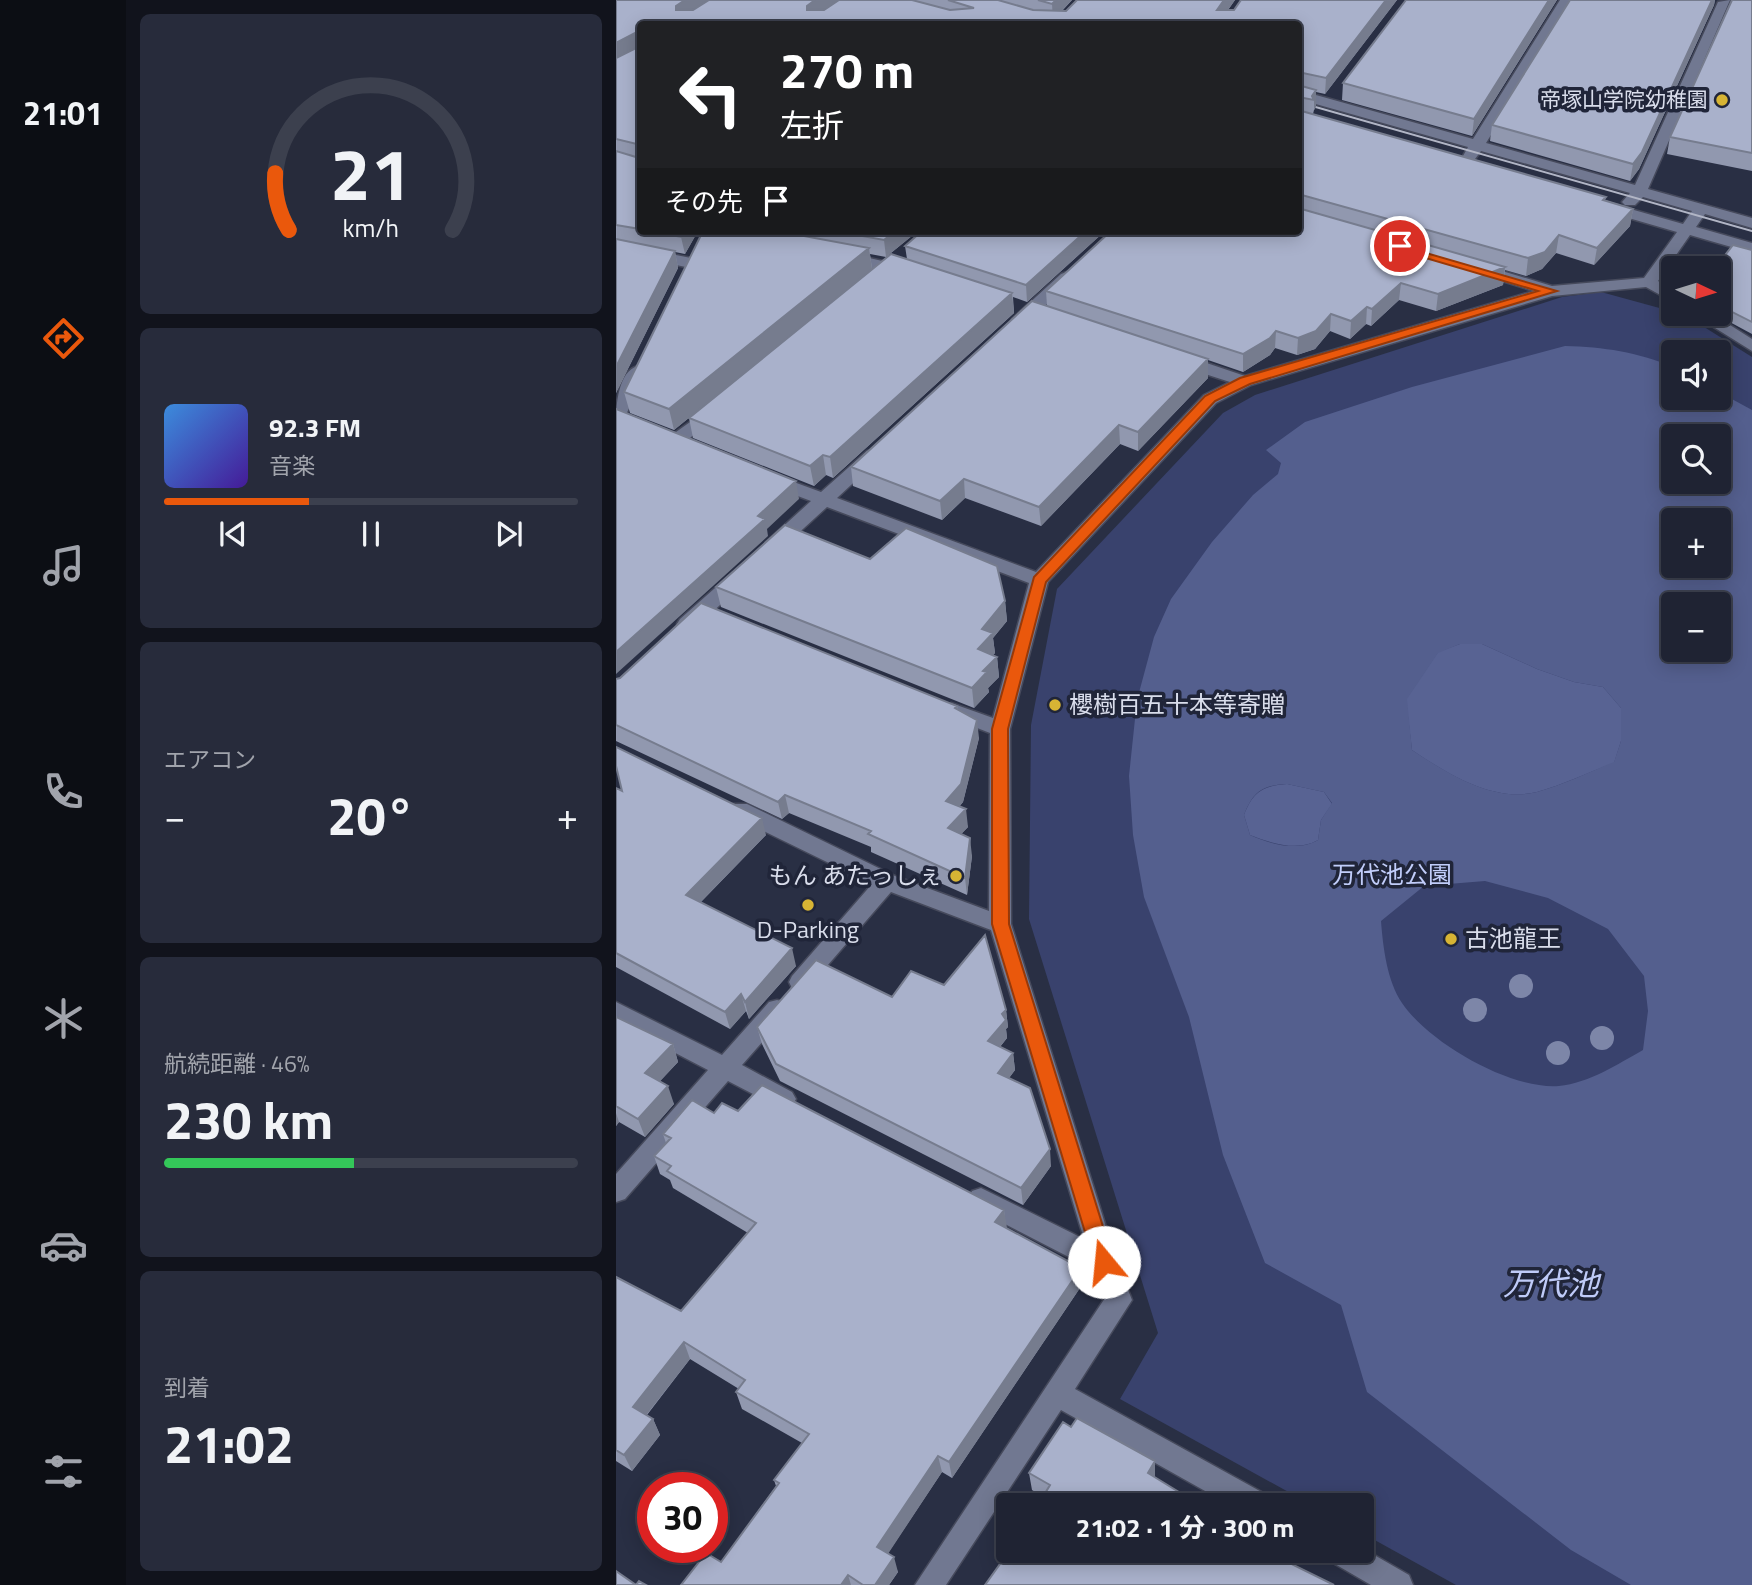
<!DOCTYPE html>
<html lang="ja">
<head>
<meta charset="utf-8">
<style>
  :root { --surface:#1f2333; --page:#272b3b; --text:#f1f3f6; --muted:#a1a4ac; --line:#3c404e; --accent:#ea580c }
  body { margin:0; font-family:"Titillium Web","Noto Sans JP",sans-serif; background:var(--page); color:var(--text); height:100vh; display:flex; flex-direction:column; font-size:26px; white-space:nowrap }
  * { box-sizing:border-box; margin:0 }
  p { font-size:23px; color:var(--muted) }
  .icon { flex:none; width:38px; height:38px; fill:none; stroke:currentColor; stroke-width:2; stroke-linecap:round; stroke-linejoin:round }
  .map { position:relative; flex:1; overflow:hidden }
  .sheet { display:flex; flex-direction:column; gap:14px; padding:14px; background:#11131c; width:490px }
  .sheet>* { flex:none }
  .banner { position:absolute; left:21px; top:21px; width:665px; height:214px; border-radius:7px; box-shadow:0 4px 18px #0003,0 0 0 2px var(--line); background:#202124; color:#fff; overflow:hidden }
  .needle { width:46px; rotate:94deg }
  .buttons { position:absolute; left:1045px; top:256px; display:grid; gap:14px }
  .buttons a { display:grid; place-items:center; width:70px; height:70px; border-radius:7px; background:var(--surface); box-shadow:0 4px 18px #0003,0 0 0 2px var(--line); font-size:35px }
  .speed { position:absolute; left:21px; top:1472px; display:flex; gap:14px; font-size:35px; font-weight:700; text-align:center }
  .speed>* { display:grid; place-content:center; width:91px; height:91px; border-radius:50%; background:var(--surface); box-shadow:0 4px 18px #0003,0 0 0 2px var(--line); line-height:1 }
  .speed .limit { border:10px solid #d22; background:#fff; color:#111 }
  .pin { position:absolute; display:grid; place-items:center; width:60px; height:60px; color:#fff; margin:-30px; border:4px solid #fff; border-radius:50%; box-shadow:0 2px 7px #0007 }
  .me { position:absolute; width:77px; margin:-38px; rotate:343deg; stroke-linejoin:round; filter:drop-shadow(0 0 5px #0008) }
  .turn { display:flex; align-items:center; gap:24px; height:147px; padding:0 28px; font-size:32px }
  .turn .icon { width:91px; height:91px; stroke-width:2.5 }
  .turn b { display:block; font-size:49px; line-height:60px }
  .then { display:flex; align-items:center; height:66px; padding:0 28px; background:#0003; gap:14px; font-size:26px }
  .big { font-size:52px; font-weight:700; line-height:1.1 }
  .sheet .card { flex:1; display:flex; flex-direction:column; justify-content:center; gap:10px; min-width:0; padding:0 24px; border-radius:10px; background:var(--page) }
  .sheet .dial { align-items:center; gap:0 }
  .dial svg { height:182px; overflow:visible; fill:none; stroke:var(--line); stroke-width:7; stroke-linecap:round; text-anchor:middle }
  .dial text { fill:var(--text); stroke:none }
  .song { display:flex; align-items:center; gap:21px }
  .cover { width:84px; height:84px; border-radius:10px; background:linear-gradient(135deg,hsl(210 70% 55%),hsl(260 70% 35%)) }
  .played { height:7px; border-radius:4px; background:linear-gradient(90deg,var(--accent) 35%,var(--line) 35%) }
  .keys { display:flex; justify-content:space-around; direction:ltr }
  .heat { display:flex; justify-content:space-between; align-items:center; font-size:38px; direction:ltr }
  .charge { height:10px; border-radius:5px; background:linear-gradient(90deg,#34c759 46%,var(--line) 0) }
  .trip { position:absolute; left:380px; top:1493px; width:378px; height:70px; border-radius:7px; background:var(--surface); box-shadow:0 4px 18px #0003,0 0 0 2px var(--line); font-weight:700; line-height:70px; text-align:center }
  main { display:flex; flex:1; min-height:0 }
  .tabs { display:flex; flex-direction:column; width:126px; justify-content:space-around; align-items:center; background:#0c0e14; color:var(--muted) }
  .tabs .icon { width:49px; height:49px }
  .tabs .current { color:var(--accent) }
  .tabs b { font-size:32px; color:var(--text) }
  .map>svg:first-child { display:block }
</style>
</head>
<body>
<main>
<nav class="tabs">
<b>21:01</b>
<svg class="icon current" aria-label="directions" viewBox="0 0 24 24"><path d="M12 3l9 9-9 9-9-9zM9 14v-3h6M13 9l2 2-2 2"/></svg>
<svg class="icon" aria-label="music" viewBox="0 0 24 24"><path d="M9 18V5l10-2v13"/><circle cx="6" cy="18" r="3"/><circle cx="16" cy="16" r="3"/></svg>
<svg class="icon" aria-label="phone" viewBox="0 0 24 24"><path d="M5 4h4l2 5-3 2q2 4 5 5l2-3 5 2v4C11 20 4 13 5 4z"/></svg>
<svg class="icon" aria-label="climate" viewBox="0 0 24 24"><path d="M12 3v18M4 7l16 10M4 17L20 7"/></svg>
<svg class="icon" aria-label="car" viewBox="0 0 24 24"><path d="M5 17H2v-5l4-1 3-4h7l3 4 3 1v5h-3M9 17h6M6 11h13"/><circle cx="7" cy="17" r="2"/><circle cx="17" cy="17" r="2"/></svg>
<svg class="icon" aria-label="filters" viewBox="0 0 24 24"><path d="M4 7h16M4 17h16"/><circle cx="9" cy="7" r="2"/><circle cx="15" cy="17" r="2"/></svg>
</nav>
<section class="sheet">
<div class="card dial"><svg viewBox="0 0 100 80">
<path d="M14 69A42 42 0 1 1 86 69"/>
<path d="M14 69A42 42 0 0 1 8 44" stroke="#ea580c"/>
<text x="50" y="56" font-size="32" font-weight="700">21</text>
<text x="50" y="72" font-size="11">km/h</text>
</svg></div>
<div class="card">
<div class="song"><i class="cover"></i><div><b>92.3 FM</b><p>音楽</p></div></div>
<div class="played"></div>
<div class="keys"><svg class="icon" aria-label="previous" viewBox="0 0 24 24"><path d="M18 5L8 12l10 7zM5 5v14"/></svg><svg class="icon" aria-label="pause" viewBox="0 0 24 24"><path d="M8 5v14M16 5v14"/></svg><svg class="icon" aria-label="next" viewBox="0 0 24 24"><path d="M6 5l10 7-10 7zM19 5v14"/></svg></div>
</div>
<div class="card"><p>エアコン</p>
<div class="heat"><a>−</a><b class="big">20°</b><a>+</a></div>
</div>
<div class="card"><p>航続距離 · 46%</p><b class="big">230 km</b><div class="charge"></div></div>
<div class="card"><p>到着</p><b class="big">21:02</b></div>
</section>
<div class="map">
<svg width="1136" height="1585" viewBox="0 0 1136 1585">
  <rect width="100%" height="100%" fill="#292f44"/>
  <path fill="#39426d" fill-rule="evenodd" d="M985,292L1069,315L1136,357V1585H840L746,1533V1505H696L504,1399L542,1333L413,919L415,725L441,589L607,413L639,395L946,297ZM1057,352H1102V397H1057ZM1057,436H1102V481H1057ZM1057,520H1102V565H1057ZM1057,604H1102V649H1057Z"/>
  <path fill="#586393" d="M844,644H866L921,669L958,682L987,687L1005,708V741L998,763C973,772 947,785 921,792C877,803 830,773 796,750L790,699L822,652Z
    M671,784L708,792L716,804L705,820L702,840C681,852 655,843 634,835L628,815C637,792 646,786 671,784Z"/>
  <path fill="#545f8e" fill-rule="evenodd" d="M949,346C988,347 1021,352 1057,367V397H1102L1103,392L1136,410V1585H1015L955,1550L751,1392L725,1305L649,1263L607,1155L573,1017L528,897L517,835L513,776L521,700L538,637L555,599L596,542L637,495L662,474L665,463L650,450L689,422L796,387ZM1057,436H1102V481H1057ZM1057,520H1102V565H1057ZM1057,604H1102V649H1057ZM844,644H866L921,669L958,682L987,687L1005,708V741L998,762C973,772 947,785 921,792C877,803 831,773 796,750L791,699L822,653ZM671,784L708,792L716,803L705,820L702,840C682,852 654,844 634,835L628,815C637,792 646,785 671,784ZM869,881L932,898L992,929L1028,976L1032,1011L1027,1050C1002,1064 973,1083 943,1086C895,1090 813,1043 786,1003C771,981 767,947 765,921L808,886Z"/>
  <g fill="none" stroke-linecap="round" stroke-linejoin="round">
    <defs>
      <path id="minor" d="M944,0H958L870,143L1019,185L1102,2L1114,0L1032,189L1136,218V228L1089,214L1080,227L1136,243V253L1074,235L1042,281L1057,290V302L1030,287L936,296L635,385L600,403L432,582L394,729L395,924L501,1262L516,1300L459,1389L651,1495L655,1505H614L445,1410L330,1585H299L489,1298L478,1270L356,1207L353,1199L356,1191L365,1188L468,1239L375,930L275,892L192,988L184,991L176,988L173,982L176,976L256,884L117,816L113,810L117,804H131L279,876L373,911L374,733L328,715L325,710L335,703L377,718L413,583L211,507L164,550H150L148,546L150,542L195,501L150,484L147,480L156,474L205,492L251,451H263L266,455L263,459L221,498L420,572L588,395L614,382L558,364L556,360L558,356H570L629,376L918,291L857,272L855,269L863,264L936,286L1028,278L1061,232L985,210V204L990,202L1067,224L1076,211L1027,197L1019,205H1009L1006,202L1014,193L865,151L859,159H849L847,156L852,147L682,99V90L857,139Z
        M0,243L75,258L83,263L75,268L0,253Z
        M227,252L297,268L299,271L291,276L221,260V254Z
        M451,272L457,274V280L408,325H396V319L445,274Z
        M1075,313H1095L1136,339V351Z
        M22,366L30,371L9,417L0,422C0,406 2,371 22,366Z
        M98,405L107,410L104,414L65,445H53L50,441L53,437Z
        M123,571L132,577L130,581L78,629H64L61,624L64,619L116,573Z
        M161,1000L169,1002L173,1009L169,1016L126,1065L176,1092L180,1099L176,1106L168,1109L160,1106L112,1081L9,1199L0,1202V1174L92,1070L0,1022V1002L106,1055L153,1002Z
        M746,1548L793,1575L797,1585H755L712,1560L708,1550H746Z"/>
    </defs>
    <use href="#minor" stroke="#464a5c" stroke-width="3"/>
    <use href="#minor" fill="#717891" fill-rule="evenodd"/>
    <path stroke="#b1b5c5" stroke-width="2" d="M682,102L1136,231"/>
  </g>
  <g fill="#7d86a8">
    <circle cx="905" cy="986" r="12"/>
    <circle cx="859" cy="1010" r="12"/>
    <circle cx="986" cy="1038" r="12"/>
    <circle cx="942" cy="1053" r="12"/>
  </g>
  <path fill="#9198af" d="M0,0H456L446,11H450L461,0H619L612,10H618L625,0H781L709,94L700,92V107L698,110L697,114L990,197L989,200L1017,209L1014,226L978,265L940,253L926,269L910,276L889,270L887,285L820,311L783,300L755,326L750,324L734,339L714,331L699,349L681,355L659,348L654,355L627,372L592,360V378L522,451L504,444L425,526L349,498L326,520L237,486L235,467L431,306L430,291L682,231V24H24V231H82L69,254L59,252L62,268L0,393Z
    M790,0H941L856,136L726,100L727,83Z
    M954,0H1099L1098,5L1023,169L1014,181L874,141L876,125Z
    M1136,0V171L1051,154L1054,137Z
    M87,231H302L270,257L254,254L256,269L58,430L14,413L8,392Z
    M306,231H489L411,302L397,297L398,313L217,478L210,475L198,486L77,438L73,418L291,259L289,246Z
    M1136,250V334L1097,313H1102V268Z
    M254,559L389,601L391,621L377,638L379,653L377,655L381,657L383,677L372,688L373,692L358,708L105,607L100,587Z
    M0,679L341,706L342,710L363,738L347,802L343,807L352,827L345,834L356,856L351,895L255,852V847L173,813L166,819L0,741Z
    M0,788L6,791L150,835L84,903L180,966L133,1019L130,1011L114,1029L0,967Z
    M328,985L390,1010L392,1027L390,1029L391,1038L384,1047L397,1053L399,1070L393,1078L435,1166L407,1205L164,1081L146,1044L141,1027Z
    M0,1017L57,1044L62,1062L44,1081L58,1104L29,1137L3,1122L0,1126Z
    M122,1111L388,1210L390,1228L466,1285L336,1478L326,1472L272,1553L282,1572L273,1585H65L105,1562L160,1486L158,1480L186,1443L126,1409L120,1392L123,1389L74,1359L31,1415L37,1419L44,1435L16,1471L0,1461V1277L65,1311L132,1233L57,1188L54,1180L44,1174L38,1156L50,1143L47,1134L98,1113Z
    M413,1473L539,1477L427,1497L416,1490Z"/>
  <path fill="#767c8e" d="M69,0H94L63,24L60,10V6Z
    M199,0H224L193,22L191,10V6Z
    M440,0H456L437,20L436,4Z
    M608,0H619L602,24L601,10Z
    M770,0H781L709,94L710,78Z
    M933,0H941L856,136L858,119Z
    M1096,0H1099L1098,5L1023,169L1014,181L1017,164Z
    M19,33L23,49L0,61V43Z
    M700,90V107L698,110V100L696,96Z
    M1017,209L1014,226L978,265L981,248Z
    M68,231H82L69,254L65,237Z
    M279,231H302L270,257L268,240Z
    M470,231H489L411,302L410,285Z
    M943,235L940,253L926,269L910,276L912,258Z
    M253,248L256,269L58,430L53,409Z
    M59,251L62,268L0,393V367Z
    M889,267L887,285L820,311L822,294Z
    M785,283L783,300L755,326L756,309Z
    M396,293L398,313L217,478L214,457Z
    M751,307L750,324L734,339L735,321Z
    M715,314L714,331L699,349L681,355L682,338Z
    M660,331L659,348L654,355L627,372V354Z
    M592,359V378L522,451V432Z
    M503,425L504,444L425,526L423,507Z
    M207,455L210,475L198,486L194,466Z
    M348,479L349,498L326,520L324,501Z
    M180,481L183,499L151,529L152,536L0,674V652L142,516Z
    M389,601L391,621L377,638L379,653L364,669L362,649L366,629Z
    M381,657L383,677L372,688L373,692L358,708L356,688L367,671Z
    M361,720L363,738L347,802L333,819L330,801Z
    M169,795L173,813L166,819L162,802Z
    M350,809L352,827L334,846L332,828Z
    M146,818L150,835L74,913L70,895Z
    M354,838L356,856L351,895L349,878Z
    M176,948L180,966L133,1019L129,1002Z
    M125,994L130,1011L114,1029L109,1012Z
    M390,1010L392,1027L390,1029L391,1038L374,1059L372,1041L386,1014Z
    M57,1044L62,1062L35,1091L29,1073Z
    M397,1053L399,1070L384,1090L382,1073Z
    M52,1086L58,1104L29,1137L22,1119Z
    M0,1113L3,1122L0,1126Z
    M434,1149L435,1166L407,1205L405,1188Z
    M388,1210L391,1228L382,1240L379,1222Z
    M465,1268L466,1285L336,1478L333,1462Z
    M68,1342L74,1359L24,1423L17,1407Z
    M37,1419L44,1435L16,1471L8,1455Z
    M322,1456L326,1472L266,1563L261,1547Z
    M539,1461V1479L532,1473Z
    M657,1550H664V1552L654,1570L655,1554Z
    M278,1557L282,1572L273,1585H259Z
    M232,1575L235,1585H225Z"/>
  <path fill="#a9b1cb" stroke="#767c8e" stroke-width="2" d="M0,0H69L60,6V10H77L93,0H199L191,6V10H208L223,0H296L334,10L358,8L332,0H382L417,10L450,11L461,0H608L601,10H618L625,0H770L710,78L682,72V24H24V229L0,225V151L20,157L23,154L21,144L0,139V58L22,47L23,33H19L0,43Z
    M422,0H440L436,4Z
    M790,0H933L858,119L727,83Z
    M954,0H1096L1026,152L1017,164L876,125Z
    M1116,0H1136V153L1054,137Z
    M682,85L700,90L696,96L698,100L682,97Z
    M682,110L990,197L987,200L1017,209L981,248L943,235L929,252L912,258L682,194Z
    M682,208L889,267L822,294L785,283L756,309L751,307L735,321L715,314L700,331L682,338L660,331L654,338L627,354L430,291L495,231H682Z
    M33,231H68L65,237Z
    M87,231H161L253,248L53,409L8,392Z
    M219,231H279L268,240Z
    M306,231H470L410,285L289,246Z
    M0,239L59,251L0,367Z
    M1117,245L1136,250V322L1102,305V268H1099Z
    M275,254L396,293L214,457L207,455L194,466L73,418Z
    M416,301L592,359L522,432L503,425L423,507L348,479L324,501L235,467Z
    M0,409L180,481L142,516L149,519L0,652Z
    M169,525L254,559L290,528L381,566L389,601L366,629L377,633L362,649L381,657L367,671L371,672L356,688L100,587Z
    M85,603L341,706L339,708L361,720L345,784L330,801L350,809L332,828L354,838L349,878L252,834L255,831L169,795L162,802L0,725V679L4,678Z
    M0,747L146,818L70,895L176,948L129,1002L125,994L109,1012L0,953V788L6,791L0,766Z
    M369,935L390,1010L386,1014L390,1020L372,1041L397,1053L382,1073L414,1088L434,1149L405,1188L160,1064L141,1027L200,960L276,997L295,971L328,985Z
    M0,1017L57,1044L29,1073L52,1086L22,1119L0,1106Z
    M146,1085L388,1210L379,1222L465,1268L333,1462L322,1456L261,1547L278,1557L259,1585H247L232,1575L225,1585H65L90,1553L105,1562L163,1483L158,1480L193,1434L120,1392L129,1380L68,1342L17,1407L37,1419L8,1455L0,1450V1277L65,1311L140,1223L51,1171L55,1166L38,1156L55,1138L47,1134L76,1100L98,1113L106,1103L122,1111Z
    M461,1418L539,1461L532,1473L584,1505H422L434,1485L413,1473L447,1422L455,1427Z
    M394,1550H657L655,1554L718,1585H369Z
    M0,1571L20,1585H0Z
    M23,1581L30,1585H20Z"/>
  <path fill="#ea580c" stroke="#983908" stroke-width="2" d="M779,244L941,291L634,384L599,401L430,582L392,729L393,924L498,1262L495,1268L488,1270L481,1268L478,1262L376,924V729L418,577L589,396L624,378L922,291L779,249Z"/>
  <g fill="#d7b434" stroke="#202539" stroke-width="2.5">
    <circle cx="1106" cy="100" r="7"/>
    <circle cx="439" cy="705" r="7"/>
    <circle cx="340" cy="876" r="7"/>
    <circle cx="192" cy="905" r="7"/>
    <circle cx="835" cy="939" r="7"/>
  </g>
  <g text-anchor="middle" stroke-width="7" stroke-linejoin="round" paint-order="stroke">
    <g font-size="21" fill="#d9ddeb" stroke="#202539" text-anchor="end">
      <text x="1092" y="107">帝塚山学院幼稚園</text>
    </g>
    <g font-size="24" fill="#d9ddeb" stroke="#202539" text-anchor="start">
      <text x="453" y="713">櫻樹百五十本等寄贈</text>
      <text x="326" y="884" text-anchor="end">もん あたっしぇ</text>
      <text x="192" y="938" text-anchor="middle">D-Parking</text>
      <text x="849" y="947">古池龍王</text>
    </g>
    <g font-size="24" fill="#c1cdfa" stroke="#202539">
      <text x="776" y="883">万代池公園</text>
    </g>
    <g font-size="32" font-style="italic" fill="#bfcbf8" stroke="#202539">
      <text x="935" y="1295">万代池</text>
    </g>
  </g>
</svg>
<div class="buttons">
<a><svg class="needle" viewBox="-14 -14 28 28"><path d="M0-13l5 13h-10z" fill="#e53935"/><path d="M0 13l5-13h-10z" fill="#a1a4ac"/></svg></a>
<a><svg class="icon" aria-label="sound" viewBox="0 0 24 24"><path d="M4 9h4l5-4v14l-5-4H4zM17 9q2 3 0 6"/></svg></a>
<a><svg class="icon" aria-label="search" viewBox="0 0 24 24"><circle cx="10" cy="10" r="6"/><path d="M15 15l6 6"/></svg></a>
<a>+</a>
<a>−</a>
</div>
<div class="speed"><div class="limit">30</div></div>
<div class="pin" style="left:784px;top:246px;background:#d93025"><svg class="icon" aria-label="arrive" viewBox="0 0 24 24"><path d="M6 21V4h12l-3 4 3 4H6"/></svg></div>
<svg class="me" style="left:488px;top:1262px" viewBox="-20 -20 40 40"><circle r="19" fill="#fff"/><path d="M0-13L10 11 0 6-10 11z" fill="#ea580c"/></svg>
<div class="trip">21:02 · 1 分 · 300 m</div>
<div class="banner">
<div class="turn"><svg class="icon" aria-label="left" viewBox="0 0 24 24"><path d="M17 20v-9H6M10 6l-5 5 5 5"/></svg><div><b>270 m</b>左折</div></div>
<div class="then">その先<svg class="icon" aria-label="arrive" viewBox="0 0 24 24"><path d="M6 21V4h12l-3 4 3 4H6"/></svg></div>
</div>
</div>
</main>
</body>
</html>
